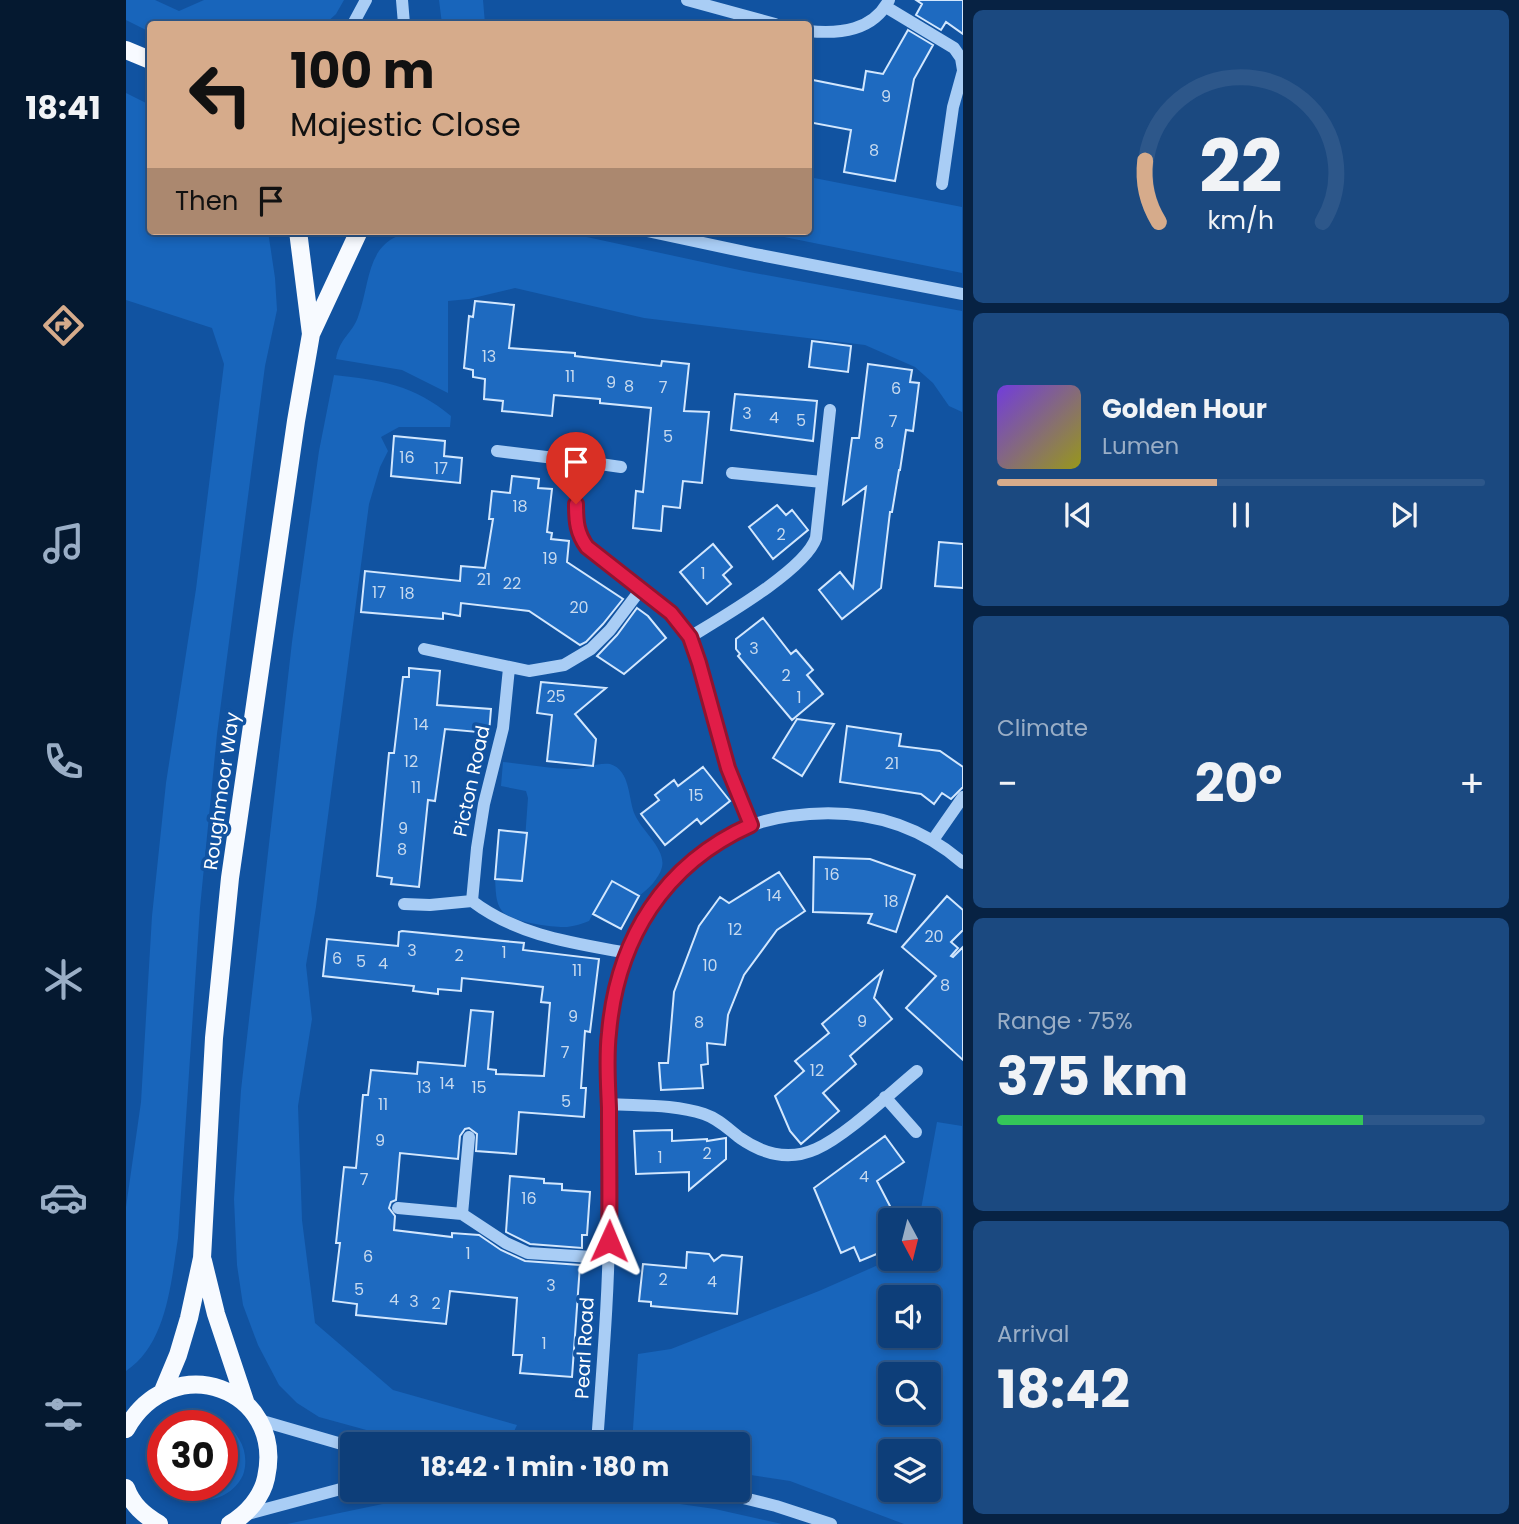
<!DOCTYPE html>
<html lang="en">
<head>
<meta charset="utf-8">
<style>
  :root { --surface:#0d3e79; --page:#1b4980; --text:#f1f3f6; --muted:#9aaec6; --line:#2d578a; --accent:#d6ab8b }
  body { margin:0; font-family:Poppins,sans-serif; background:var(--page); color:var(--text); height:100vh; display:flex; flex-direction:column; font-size:26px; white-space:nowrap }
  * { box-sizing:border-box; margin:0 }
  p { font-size:23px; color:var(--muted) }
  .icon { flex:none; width:38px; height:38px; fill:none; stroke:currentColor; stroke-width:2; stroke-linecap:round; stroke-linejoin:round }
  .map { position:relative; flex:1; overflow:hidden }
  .drawer { display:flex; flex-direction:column; gap:10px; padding:10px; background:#072243; width:556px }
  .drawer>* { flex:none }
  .guide { position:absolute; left:21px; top:21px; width:665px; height:214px; border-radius:7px; box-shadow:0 4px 10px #0003,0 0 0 2px var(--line); background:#d6ab8b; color:#111; overflow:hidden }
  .needle { width:46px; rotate:173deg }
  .buttons { position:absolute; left:752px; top:1208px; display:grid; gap:14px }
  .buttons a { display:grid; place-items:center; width:63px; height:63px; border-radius:7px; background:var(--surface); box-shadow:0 4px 10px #0003,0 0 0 2px var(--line); font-size:35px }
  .speed { position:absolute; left:21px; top:1410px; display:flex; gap:14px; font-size:35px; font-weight:700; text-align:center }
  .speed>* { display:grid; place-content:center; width:91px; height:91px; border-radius:50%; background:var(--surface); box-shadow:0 4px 10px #0003,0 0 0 2px var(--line); line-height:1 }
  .speed .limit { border:10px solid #d22; background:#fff; color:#111 }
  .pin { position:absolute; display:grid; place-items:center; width:60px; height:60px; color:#fff; margin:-72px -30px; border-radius:50% 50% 50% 0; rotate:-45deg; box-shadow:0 0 7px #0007 }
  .pin .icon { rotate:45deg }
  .me { position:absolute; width:77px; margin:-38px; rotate:1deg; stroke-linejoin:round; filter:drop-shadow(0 0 5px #0008) }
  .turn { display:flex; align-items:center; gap:24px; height:147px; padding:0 28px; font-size:32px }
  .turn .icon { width:91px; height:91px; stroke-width:2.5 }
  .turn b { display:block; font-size:49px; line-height:60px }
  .then { display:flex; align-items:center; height:66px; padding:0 28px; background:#0003; gap:14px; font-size:26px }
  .big { font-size:52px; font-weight:700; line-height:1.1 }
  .drawer .widget { flex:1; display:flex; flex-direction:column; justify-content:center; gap:10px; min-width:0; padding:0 24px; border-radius:10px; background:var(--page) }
  .drawer .dial { align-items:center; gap:0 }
  .dial svg { height:182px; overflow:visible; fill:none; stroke:var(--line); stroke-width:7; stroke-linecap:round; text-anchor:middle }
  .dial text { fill:var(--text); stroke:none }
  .song { display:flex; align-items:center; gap:21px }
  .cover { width:84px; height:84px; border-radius:10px; background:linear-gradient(135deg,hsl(260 70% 55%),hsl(60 70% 35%)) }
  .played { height:7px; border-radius:4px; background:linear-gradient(90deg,var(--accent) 45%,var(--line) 45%) }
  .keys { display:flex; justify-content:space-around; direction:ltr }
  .heat { display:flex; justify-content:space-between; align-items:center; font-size:38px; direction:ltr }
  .charge { height:10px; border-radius:5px; background:linear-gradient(90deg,#34c759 75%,var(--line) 0) }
  .trip { position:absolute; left:214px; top:1432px; width:410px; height:70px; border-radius:7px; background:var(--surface); box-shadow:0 4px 10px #0003,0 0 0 2px var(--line); font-weight:700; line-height:70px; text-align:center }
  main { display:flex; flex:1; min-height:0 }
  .tab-bar { display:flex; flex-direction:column; width:126px; justify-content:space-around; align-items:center; background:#051930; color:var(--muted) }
  .tab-bar .icon { width:49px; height:49px }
  .tab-bar .selected { color:var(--accent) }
  .tab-bar b { font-size:32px; color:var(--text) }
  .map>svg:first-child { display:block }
</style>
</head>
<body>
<main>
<nav class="tab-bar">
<b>18:41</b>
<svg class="icon selected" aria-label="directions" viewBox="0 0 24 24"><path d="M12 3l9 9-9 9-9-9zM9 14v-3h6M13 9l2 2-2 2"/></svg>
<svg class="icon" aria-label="music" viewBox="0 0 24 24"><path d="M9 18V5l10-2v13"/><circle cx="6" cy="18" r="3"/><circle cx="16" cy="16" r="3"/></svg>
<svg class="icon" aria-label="phone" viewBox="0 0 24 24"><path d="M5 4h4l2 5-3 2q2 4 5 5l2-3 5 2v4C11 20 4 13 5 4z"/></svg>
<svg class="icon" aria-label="climate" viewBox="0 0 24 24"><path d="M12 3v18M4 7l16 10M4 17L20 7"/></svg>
<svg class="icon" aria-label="car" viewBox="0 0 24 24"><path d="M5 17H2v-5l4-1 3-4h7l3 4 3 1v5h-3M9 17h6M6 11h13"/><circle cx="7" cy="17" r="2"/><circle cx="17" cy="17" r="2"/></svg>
<svg class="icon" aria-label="filters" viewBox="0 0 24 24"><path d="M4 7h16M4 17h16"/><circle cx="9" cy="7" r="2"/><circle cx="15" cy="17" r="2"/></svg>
</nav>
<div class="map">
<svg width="837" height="1524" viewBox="0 0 837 1524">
  <rect width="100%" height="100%" fill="#1153a1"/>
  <path fill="#1865bb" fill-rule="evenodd" d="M0,0H29L53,11L78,0H218L210,14L199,24H24V32L0,20Z
    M313,0H357L359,24H316Z
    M0,93L24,105V231H142L149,278L151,310L139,366L91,734L74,908L52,1238C45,1282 41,1344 0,1371V1207L15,1102L26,916L40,783L70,589L98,364L86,328L0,300Z
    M683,177L836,207V273L629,231H682Z
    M292,231H433L618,271L836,311V412L823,406L807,383L789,367L739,345L518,318L389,288L343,299L322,301V393L276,370L210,359C214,337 226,334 232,317C246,278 239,237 292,231Z
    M208,375C255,380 288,385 325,416L324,427H273L255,437L262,451L254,467L243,504L190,907L180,965L186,1019L172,1106L176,1220L189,1323L267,1390L391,1425L382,1444H310L244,1431L193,1417L171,1403L153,1385L132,1345L117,1305L111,1265L108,1199L115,1090L166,642L193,451Z
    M377,762C400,764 424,769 447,769C458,769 473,762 484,764C505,770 502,800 509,815C516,831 540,849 536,867C533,879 522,889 513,896L486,881L463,921C456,924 449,926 441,927C427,928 385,922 376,911C369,902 370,890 369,879L396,881L402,798L400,791L375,786Z
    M811,1122L836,1126V1524H778L664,1481L611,1473V1444H506L512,1354L545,1349L693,1291L768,1258H803V1220H793ZM765,1297H803V1335H765ZM765,1374H803V1412H765ZM765,1451H803V1489H765Z
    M63,1416C84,1415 103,1420 113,1439C120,1450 121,1464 117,1475C94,1524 0,1499 37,1433V1486H96V1426H44Z
    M419,1494L526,1500L589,1509L656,1524H161L271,1501Z"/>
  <path fill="#1e6ac0" stroke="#d2e7fe" stroke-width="2" d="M790,0H837V34L820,22L815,30L790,15L796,4Z
    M782,30L807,45L788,79L769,181L718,172L725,130L682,122V79L737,90L740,71L757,74Z
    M349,301L388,305L383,348L449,353V356L535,366L536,361L563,364L558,411L583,412L576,483L557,481L554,508L537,506L535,531L507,528L510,491L517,492L525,408L474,403V399L428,395L426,416L376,411L377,401L358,399L359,379L347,377V370L338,368L343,316L347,317Z
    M686,341L725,346L722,372L683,367Z
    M742,364L786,370L784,382L793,383L787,431L780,430L774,470H773L766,512H764L755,588L716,619L693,590L714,572L727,588L740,487L717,504L726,438H733Z
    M609,394L691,401L687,441L605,430Z
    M268,436L319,441L318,456L336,458L334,483L265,476Z
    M386,476L413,479L412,488L426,489L421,532L426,533L425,539L443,541L441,562L497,599L477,624L460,642L454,645L403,611L335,603L334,616L317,613V619L235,612L239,571L334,581L335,566L359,568L367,519H363L366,491L384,493Z
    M651,505L660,515L666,510L682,530L647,559L623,527Z
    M813,542L837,544V588L809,586Z
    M587,544L606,567L597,575L605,584L581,604L554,572Z
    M511,608L522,616L540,638L498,674L471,656L491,635Z
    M637,618L665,654L670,650L687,670L681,675L697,694L666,720L612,656L614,654L610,649V639Z
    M283,668L314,671L311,705L365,709L363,733L319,729L309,801L302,800L293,887L265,884L266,878L251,876L263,753H268L277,677H283Z
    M415,682L480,688L449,714L470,739L467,766L421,761L426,715L411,713Z
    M671,719L708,724L676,776L647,758Z
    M721,726L775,734L773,746L814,751L837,767V787L825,799L816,793L808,804L795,794L714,782Z
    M577,767L604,801L575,824L571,819L539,845L515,814L533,800L529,795L548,780L552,786Z
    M373,830L401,833L396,881L369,879Z
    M688,857L744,859L789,875L770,932L742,923L746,914L687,912Z
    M653,872L679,911L651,930L618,975L602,1015L599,1045L581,1043L582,1064L575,1065L577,1088L535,1090L533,1063H542L548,992L573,926L594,897L603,903Z
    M486,881L513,896L495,929L467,914Z
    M821,896L837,910V930L825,942L832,948L825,956L827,957L837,947V1060L780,1008L810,976L776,947Z
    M276,931L398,943L397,950L473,959L464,1032L459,1031L455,1088H460L458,1117L393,1112L390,1154L350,1151L351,1134L343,1128L339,1129L334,1136L332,1159L274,1153L270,1200L265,1202L263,1208L269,1216L268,1230L326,1237V1233L353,1235L375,1250L399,1261L454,1265L446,1377L394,1373L396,1355H387L391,1298L324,1291L320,1324L230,1315L231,1304L207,1301L214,1243H210L218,1167L230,1168L237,1095H242L245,1070L291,1074L292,1062L339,1066L345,1010L367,1012L362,1069L370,1070V1074L418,1076L424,1003L415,1002L417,987L336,978L335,991L312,989V994L287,991L288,986L197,976L201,939L272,946L273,932Z
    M756,972L748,998L766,1019L724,1056L730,1064L697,1093L713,1111L675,1144L664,1131L649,1096L678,1071L669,1061L703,1033L696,1024Z
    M546,1130V1141L581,1139V1141L600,1138V1159L563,1190V1172L510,1174L508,1131Z
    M759,1136L778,1162L751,1181L765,1208V1248L734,1261L728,1247L715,1253L688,1188Z
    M384,1176L418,1179V1183L436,1184V1190L464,1192L461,1235H456V1248L404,1244L380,1232Z
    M561,1252L583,1254L588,1261L596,1255L616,1257L611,1314L525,1306V1302L513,1301L517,1264L560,1268Z"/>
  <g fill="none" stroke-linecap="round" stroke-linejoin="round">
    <path stroke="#a9cdf5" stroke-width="12" d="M276,0L278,24
      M561,0L649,24
      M760,7L828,48L835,58L837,70
      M227,24L240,0
      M682,31C714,34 747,31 763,0
      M816,184L827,107L837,71
      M521,231L629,254L837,294
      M371,451L453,461C451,491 443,522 461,547L545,613L564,637L574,663L602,768L625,826
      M453,461L495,467
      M606,473L696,482
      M564,637C595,618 679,570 690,538L704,410
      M298,649L403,671L438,665L465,649L484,630L515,589
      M383,668L377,728L358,804L351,848L346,901C392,936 447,943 502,953
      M807,840L837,797
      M278,904L304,905L346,901
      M759,1097L790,1132
      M483,1104C514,1106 548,1104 578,1114C593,1119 602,1129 614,1138C637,1154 663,1161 690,1149C721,1135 763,1094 791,1071
      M272,1208L336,1214L380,1243L402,1253L482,1258
      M336,1214L343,1137
      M133,1420L226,1447
      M471,1444C476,1370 483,1295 483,1221C484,1100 460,962 556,869C585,841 623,821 664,816C728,807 787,819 837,863
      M581,1489L650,1506L705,1524
      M118,1515L226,1486"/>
    <path stroke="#f7faff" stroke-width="18" d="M0,50L24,60
      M172,231L185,334
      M77,1261L90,1314L120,1404
      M37,1391L52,1355L63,1318L76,1258L88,1038L104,878L170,421L185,334L233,231
      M0,1429C46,1347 160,1388 140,1478C136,1497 121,1514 104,1524
      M0,1488C6,1505 18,1515 33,1524"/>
  </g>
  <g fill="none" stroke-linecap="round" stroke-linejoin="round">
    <defs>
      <path id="route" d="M450,504C450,522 451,533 461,547L545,613L564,637L573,663L602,768L625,825C538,864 491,939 483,1033C480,1058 482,1083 483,1108C483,1152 484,1197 483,1241"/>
    </defs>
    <use href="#route" stroke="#92132f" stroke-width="18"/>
    <use href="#route" stroke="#e11d48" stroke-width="12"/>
  </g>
  <g text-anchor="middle" stroke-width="7" stroke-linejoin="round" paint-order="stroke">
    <g font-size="16" fill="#c7daef">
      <text x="760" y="102">9</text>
      <text x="748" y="156">8</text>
      <text x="363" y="362">13</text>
      <text x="444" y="382">11</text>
      <text x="485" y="388">9</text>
      <text x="503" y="392">8</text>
      <text x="537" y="393">7</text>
      <text x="770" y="394">6</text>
      <text x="621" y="419">3</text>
      <text x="648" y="423">4</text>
      <text x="675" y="426">5</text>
      <text x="767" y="427">7</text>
      <text x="542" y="442">5</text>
      <text x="753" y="449">8</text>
      <text x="281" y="463">16</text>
      <text x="315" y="474">17</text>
      <text x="394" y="512">18</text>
      <text x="655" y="540">2</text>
      <text x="424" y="564">19</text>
      <text x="577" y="579">1</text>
      <text x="358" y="585">21</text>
      <text x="386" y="589">22</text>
      <text x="253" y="598">17</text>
      <text x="281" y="599">18</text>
      <text x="453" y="613">20</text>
      <text x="628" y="654">3</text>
      <text x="660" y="681">2</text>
      <text x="430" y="702">25</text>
      <text x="673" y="703">1</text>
      <text x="295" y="730">14</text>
      <text x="285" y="767">12</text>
      <text x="766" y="769">21</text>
      <text x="290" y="793">11</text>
      <text x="570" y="801">15</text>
      <text x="277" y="834">9</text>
      <text x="276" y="855">8</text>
      <text x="706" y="880">16</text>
      <text x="648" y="901">14</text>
      <text x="765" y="907">18</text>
      <text x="609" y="935">12</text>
      <text x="808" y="942">20</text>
      <text x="286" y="956">3</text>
      <text x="378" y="958">1</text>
      <text x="333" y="961">2</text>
      <text x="211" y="964">6</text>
      <text x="235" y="967">5</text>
      <text x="257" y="969">4</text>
      <text x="584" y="971">10</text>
      <text x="451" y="976">11</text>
      <text x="819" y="991">8</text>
      <text x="447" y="1022">9</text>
      <text x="736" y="1027">9</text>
      <text x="573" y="1028">8</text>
      <text x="439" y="1058">7</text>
      <text x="691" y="1076">12</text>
      <text x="321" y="1089">14</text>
      <text x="298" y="1093">13</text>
      <text x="353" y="1093">15</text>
      <text x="440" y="1107">5</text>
      <text x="257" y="1110">11</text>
      <text x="254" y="1146">9</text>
      <text x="581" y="1159">2</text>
      <text x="534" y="1163">1</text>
      <text x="738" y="1182">4</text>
      <text x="238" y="1185">7</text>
      <text x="403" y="1204">16</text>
      <text x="342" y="1259">1</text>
      <text x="242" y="1262">6</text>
      <text x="537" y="1285">2</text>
      <text x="586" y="1287">4</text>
      <text x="425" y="1291">3</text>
      <text x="233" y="1295">5</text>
      <text x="268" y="1305">4</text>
      <text x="288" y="1307">3</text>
      <text x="310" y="1309">2</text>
      <text x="418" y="1349">1</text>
    </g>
    <g font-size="19" fill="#fff" stroke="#1153a1">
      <text transform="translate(345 781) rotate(-78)" y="7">Picton Road</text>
      <text transform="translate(95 791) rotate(-82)" y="7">Roughmoor Way</text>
      <text transform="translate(458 1348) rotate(-87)" y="7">Pearl Road</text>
    </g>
  </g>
</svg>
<div class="buttons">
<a><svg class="needle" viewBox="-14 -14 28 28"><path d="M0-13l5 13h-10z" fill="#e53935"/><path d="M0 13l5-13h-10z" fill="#9aaec6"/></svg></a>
<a><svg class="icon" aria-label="sound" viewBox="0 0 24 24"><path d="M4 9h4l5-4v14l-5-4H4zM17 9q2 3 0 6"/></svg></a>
<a><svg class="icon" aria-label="search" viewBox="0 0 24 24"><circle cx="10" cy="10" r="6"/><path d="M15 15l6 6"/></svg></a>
<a><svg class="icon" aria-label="layers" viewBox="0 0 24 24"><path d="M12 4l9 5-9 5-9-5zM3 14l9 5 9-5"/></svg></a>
</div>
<div class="speed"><div class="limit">30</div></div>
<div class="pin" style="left:450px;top:504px;background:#d93025"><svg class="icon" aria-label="arrive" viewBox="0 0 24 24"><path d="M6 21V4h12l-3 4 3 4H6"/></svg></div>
<svg class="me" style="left:483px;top:1241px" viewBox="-20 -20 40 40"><path d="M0-17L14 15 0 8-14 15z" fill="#e11d48" stroke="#fff" stroke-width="4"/></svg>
<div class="trip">18:42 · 1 min · 180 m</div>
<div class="guide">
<div class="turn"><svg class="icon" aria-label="left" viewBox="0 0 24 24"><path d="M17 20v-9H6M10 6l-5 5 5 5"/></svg><div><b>100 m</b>Majestic Close</div></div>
<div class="then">Then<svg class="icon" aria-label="arrive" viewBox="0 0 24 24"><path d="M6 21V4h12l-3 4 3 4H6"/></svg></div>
</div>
</div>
<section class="drawer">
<div class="widget dial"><svg viewBox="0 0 100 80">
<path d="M14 69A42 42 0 1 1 86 69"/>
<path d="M14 69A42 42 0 0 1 8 42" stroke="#d6ab8b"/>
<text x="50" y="56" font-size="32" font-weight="700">22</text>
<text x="50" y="72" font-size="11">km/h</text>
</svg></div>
<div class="widget">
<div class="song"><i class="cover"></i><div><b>Golden Hour</b><p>Lumen</p></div></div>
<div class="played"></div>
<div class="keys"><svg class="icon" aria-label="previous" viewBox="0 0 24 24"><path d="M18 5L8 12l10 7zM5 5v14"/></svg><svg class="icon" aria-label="pause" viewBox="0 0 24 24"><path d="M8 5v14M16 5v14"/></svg><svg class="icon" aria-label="next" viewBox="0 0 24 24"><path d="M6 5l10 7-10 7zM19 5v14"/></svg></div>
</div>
<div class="widget"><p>Climate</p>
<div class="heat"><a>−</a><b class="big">20°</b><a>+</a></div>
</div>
<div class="widget"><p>Range · 75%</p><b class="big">375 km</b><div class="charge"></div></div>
<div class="widget"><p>Arrival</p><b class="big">18:42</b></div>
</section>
</main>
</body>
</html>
